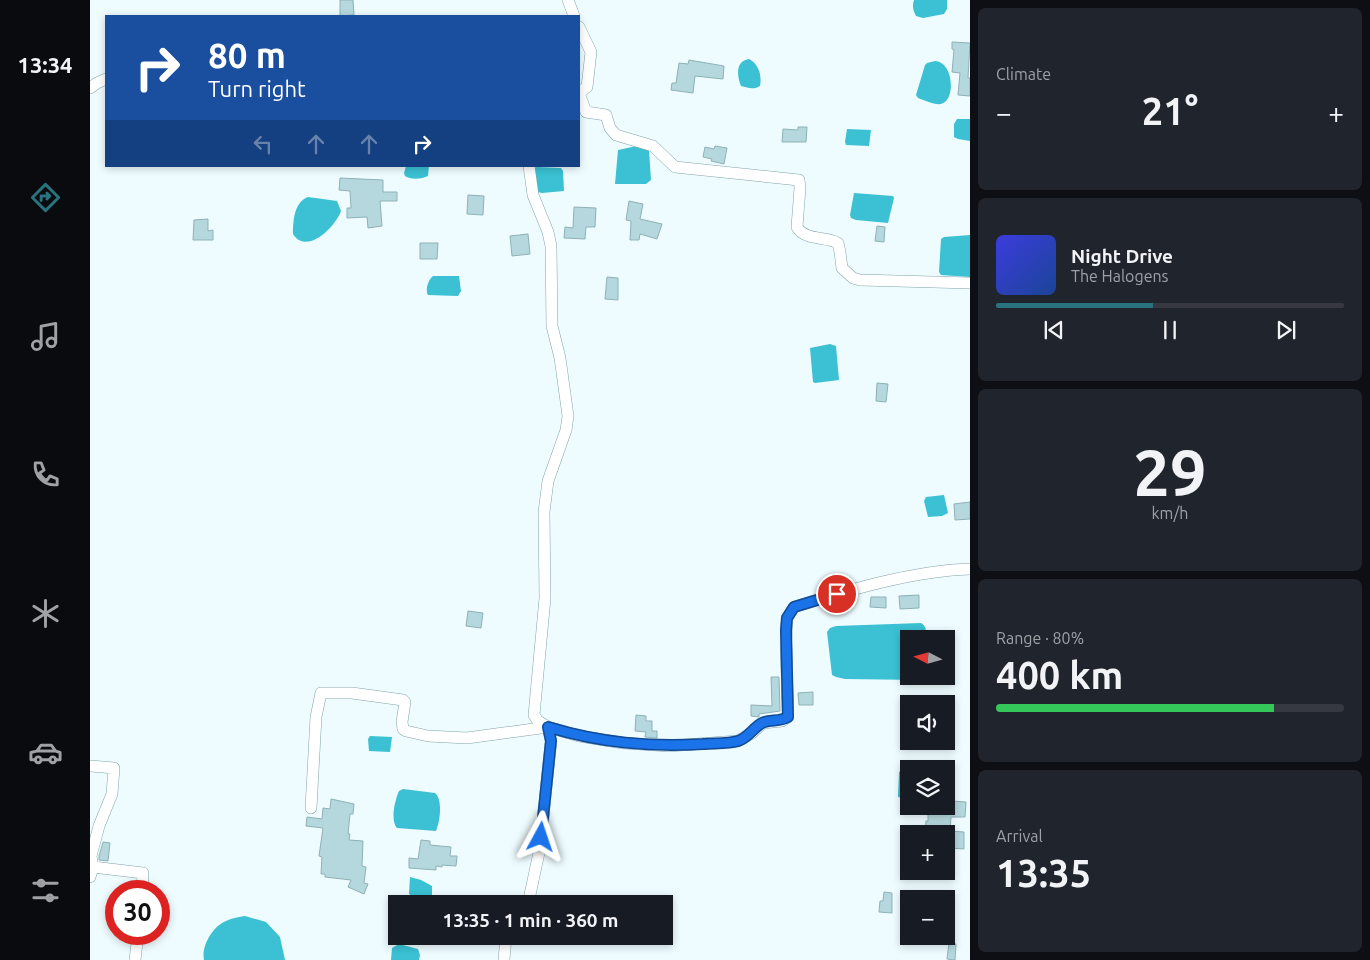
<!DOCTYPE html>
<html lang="en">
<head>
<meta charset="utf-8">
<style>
  :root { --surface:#171b24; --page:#20242c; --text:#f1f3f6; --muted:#9ea1a6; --line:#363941; --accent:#2a727d }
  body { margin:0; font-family:Ubuntu,sans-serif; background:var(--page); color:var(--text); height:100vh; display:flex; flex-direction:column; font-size:19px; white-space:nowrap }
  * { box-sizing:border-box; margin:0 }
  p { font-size:16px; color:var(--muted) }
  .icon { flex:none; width:28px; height:28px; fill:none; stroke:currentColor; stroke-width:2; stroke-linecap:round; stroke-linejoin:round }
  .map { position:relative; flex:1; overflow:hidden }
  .details { display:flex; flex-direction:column; gap:8px; padding:8px; background:#0d0f14; width:400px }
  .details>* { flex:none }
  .hud { position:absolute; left:15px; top:15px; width:475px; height:152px; border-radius:0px; box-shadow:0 2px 8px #0003; background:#1a4fa0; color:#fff; overflow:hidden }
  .needle { width:32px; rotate:276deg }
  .tools { position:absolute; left:810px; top:630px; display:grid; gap:10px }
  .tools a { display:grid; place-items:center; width:55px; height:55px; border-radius:0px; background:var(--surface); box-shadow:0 2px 8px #0003; font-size:25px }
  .speed { position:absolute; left:15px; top:880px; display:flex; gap:10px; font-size:25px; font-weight:700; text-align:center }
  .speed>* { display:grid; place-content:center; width:65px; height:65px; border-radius:50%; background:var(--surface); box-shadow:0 2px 8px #0003; line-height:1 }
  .speed .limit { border:8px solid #d22; background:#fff; color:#111 }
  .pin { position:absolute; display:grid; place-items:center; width:42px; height:42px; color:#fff; margin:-21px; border:2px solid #fff; border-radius:50%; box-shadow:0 1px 5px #0007 }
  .me { position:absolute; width:55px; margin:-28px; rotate:5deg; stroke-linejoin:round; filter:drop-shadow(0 0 4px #0008) }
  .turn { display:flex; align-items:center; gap:18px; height:105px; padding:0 20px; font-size:22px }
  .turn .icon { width:65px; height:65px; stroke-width:2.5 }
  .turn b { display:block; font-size:35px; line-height:42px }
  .lanes { display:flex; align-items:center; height:48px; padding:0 20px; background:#0003; justify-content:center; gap:25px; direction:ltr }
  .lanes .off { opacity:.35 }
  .big { font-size:38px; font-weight:600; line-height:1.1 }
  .details .tile { flex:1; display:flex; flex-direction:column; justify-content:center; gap:8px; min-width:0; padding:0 18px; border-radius:8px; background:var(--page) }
  .details .dial { align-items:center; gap:0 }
  .dial b { font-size:65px; line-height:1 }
  .song { display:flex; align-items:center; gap:15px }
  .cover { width:60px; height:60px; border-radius:8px; background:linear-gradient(135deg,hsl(240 70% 55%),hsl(220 70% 35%)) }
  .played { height:5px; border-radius:2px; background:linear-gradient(90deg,var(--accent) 45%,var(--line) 45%) }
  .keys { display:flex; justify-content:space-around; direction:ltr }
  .heat { display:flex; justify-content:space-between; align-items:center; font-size:28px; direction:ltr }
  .charge { height:8px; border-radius:4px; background:linear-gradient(90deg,#34c759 80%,var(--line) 0) }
  .trip { position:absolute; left:298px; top:895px; width:285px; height:50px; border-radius:0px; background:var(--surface); box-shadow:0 2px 8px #0003; font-weight:600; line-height:50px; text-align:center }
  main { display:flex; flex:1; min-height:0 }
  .tabs { display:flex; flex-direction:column; width:90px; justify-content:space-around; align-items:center; background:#090b0e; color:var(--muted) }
  .tabs .icon { width:35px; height:35px }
  .tabs .selected { color:var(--accent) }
  .tabs b { font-size:22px; color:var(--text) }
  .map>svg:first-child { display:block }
</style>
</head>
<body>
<main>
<nav class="tabs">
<b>13:34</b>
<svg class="icon selected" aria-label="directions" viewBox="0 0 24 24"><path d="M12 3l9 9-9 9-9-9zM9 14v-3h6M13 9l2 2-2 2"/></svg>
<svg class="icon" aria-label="music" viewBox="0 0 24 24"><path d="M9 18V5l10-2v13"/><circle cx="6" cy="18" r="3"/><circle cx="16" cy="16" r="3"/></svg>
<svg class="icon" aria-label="phone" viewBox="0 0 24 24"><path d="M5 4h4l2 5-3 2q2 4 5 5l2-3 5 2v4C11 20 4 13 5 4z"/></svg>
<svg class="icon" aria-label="climate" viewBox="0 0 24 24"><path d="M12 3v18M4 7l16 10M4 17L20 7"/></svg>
<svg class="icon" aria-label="car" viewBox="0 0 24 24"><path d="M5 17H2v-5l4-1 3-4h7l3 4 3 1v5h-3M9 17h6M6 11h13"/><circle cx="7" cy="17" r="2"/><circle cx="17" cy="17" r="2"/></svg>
<svg class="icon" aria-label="filters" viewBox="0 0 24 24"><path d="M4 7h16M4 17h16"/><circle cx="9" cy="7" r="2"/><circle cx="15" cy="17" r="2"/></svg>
</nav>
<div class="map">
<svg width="880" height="960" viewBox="0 0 880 960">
  <rect width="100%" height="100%" fill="#eefcff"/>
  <path fill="#3bc1d3" d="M824,0H857V9L854,14L833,18L826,16C823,10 822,6 824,0Z
    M659,59C669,64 672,76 670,86C664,90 658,88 651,86C647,76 645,61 659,59Z
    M845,61C864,62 866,101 851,104C844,105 834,100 828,98L826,95L835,65L837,63Z
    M867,119H880V141L868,139L864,137V124Z
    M757,129L781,130L779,146L756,145L755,142Z
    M551,145L559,150L561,180L556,184H525L528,150Z
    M316,166H339L338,176C332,179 321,180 315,176L314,173Z
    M447,167L471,168L473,171L474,191L452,193L448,192L443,168Z
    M764,193L803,196L804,198L798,223L766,220L761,218L760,215Z
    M218,197L247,201L251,211C246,226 217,256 203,234C203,221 204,202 218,197Z
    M880,235V277L851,275L849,272L851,239L854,237Z
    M343,276H369L371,291L368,296L338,295C335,290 338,280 343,276Z
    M740,344L746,346L749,380L725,383L723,382L720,348Z
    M854,495L858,513L852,516L838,517L834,501L836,497Z
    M831,623C837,626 836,632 836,639H819V676H834L830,680L755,679L746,677L742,675L737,632L740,628L746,626Z
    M280,736L302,737L300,752L279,751L278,739Z
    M814,768L840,769H819V800L808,797V795L809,772Z
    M313,789L345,793C353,799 350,822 346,831L307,828C300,820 305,800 309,791Z
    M320,877L331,880L342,886V898C332,902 327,900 319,894Z
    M155,916L176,922L190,937L195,960H114C111,946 123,926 136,921C142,918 149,917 155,916Z
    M309,944L328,949L330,955L329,960H301L302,948Z"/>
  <path fill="#b5d8de" stroke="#8eb1b6" d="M250,0H263L264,15L250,16Z
    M862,42L880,43L878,78H880V96L868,95L870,73L862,72L864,50L862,49Z
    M599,60L634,66L633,79L605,76L603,93L581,90L582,83H586L589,63L598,64Z
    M708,127H717L716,142H692L693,129L708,130Z
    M625,146L637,148L634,164L621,161L622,159L613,157L615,147L624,149Z
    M250,178L293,180V192H307V201H290L292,226L278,228L277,217L257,218V208H261L260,191L249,190Z
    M378,195L394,196L393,215L377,214Z
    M539,201L553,204L550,219L572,224L567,239L550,234L549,240H540L541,221L536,220Z
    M484,207L506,208L505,227H496L495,239L474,238L475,227L483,228Z
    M118,219V231L123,230V240H103L104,220Z
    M787,226L795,227L794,242L785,241Z
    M438,234L440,254L422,256L420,236Z
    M330,243H348L347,259H330Z
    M517,277L528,278V300L515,299Z
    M787,383L798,384L796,402L786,401Z
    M880,502V519L865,520L864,504Z
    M829,595V608L810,609L809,596Z
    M781,597H796V608L780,607Z
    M378,611L393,613L391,628L376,626Z
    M681,677H689L690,711L669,714V717L661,716V705L682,706Z
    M723,692V705H709L708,693Z
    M546,715L556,716V721H562V731H567V738L555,737L556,732L545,731Z
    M241,799L264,804L263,814H260L258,834H260L259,840L273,841L272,866L276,867L274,883L278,884L274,894L258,887L261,880L235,877V874H231L232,857L229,856L233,828L216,826L217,817L232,819L233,808L240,809Z
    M861,801L876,802L875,817H861L860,831L874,832V849L860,848L861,843H856V834L835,833L836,821H838V812H841V806L860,805Z
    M331,840L340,841V845L361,847L360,856H367L366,866L352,865V867L346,866V870L319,868V858L328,859Z
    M13,842L20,843L18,861L9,860V856Z
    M794,892L802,893V913L789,912L790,901H793Z
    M859,943L866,944L865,960L857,959Z"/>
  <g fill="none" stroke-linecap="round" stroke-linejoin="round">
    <defs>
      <path id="street" d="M478,0L484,16
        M489,27L501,52L497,87L489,93
        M0,88L7,83L16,79
        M489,93L496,112L516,115L520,128L526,135L563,146L585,167L709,180L710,188L707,227C715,241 735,236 748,243L750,252L752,268L763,278L770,280L880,283
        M221,808L226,717L231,693H262L313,700L315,702L312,722L313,729L316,731L338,736L377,738L458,727L489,736L533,743L579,746L648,741L662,733L673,723L692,721L698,717L696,641L697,618L704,607C759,590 822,571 880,569
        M3,867L53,873L52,891
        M0,877L3,867L1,856L9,826L22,794L24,768L1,766
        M438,904L450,848L461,741L458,727L448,721L444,715L455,598L454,512L458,481L476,430L478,416L470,358L462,326L461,246L458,232L443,195L439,166
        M45,960L48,934
        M414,960L416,936"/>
    </defs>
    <use href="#street" stroke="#82a4aa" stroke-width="12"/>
    <use href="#street" stroke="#fff" stroke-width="11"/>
  </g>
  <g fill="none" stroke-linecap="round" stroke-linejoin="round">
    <defs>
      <path id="route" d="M451,837L461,741L458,727C511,743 559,747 613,744C624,743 638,744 648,741C658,738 663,728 672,723C680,719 690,722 698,717L696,630L697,618L704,607L747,594"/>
    </defs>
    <use href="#route" stroke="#114b97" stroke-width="12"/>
    <use href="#route" stroke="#1a73e8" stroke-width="9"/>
  </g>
</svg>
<div class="tools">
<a><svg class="needle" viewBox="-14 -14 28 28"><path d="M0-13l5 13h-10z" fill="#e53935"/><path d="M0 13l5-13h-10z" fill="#9ea1a6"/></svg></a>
<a><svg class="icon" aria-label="sound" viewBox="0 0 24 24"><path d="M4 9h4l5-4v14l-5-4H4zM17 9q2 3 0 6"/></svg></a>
<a><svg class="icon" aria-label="layers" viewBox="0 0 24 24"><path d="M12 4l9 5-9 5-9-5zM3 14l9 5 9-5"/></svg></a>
<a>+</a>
<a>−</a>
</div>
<div class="speed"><div class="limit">30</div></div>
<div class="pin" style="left:747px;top:594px;background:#d93025"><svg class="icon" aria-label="arrive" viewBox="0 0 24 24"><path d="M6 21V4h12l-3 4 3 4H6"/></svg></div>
<svg class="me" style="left:451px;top:837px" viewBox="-20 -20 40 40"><path d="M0-17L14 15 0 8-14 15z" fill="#1a73e8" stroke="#fff" stroke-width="4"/></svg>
<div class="trip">13:35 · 1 min · 360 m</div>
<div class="hud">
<div class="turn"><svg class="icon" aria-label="right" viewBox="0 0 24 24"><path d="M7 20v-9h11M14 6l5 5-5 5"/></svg><div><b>80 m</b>Turn right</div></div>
<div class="lanes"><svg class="icon off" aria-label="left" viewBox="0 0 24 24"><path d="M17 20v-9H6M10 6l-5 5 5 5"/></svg><svg class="icon off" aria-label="ahead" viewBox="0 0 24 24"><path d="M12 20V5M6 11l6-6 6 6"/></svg><svg class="icon off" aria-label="ahead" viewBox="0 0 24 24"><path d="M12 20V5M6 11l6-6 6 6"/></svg><svg class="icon" aria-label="right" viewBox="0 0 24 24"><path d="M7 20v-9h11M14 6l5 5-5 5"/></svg></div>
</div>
</div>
<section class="details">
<div class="tile"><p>Climate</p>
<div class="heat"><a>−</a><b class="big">21°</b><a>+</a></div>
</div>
<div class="tile">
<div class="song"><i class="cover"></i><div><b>Night Drive</b><p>The Halogens</p></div></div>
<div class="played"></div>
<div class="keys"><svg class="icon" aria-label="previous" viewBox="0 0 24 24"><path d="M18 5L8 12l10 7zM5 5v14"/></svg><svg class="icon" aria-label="pause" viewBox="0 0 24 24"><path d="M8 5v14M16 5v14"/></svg><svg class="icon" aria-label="next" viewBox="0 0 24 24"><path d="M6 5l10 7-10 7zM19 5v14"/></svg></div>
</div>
<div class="tile dial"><b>29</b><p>km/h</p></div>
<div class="tile"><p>Range · 80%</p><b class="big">400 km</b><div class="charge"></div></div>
<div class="tile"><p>Arrival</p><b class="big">13:35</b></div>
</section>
</main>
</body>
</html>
